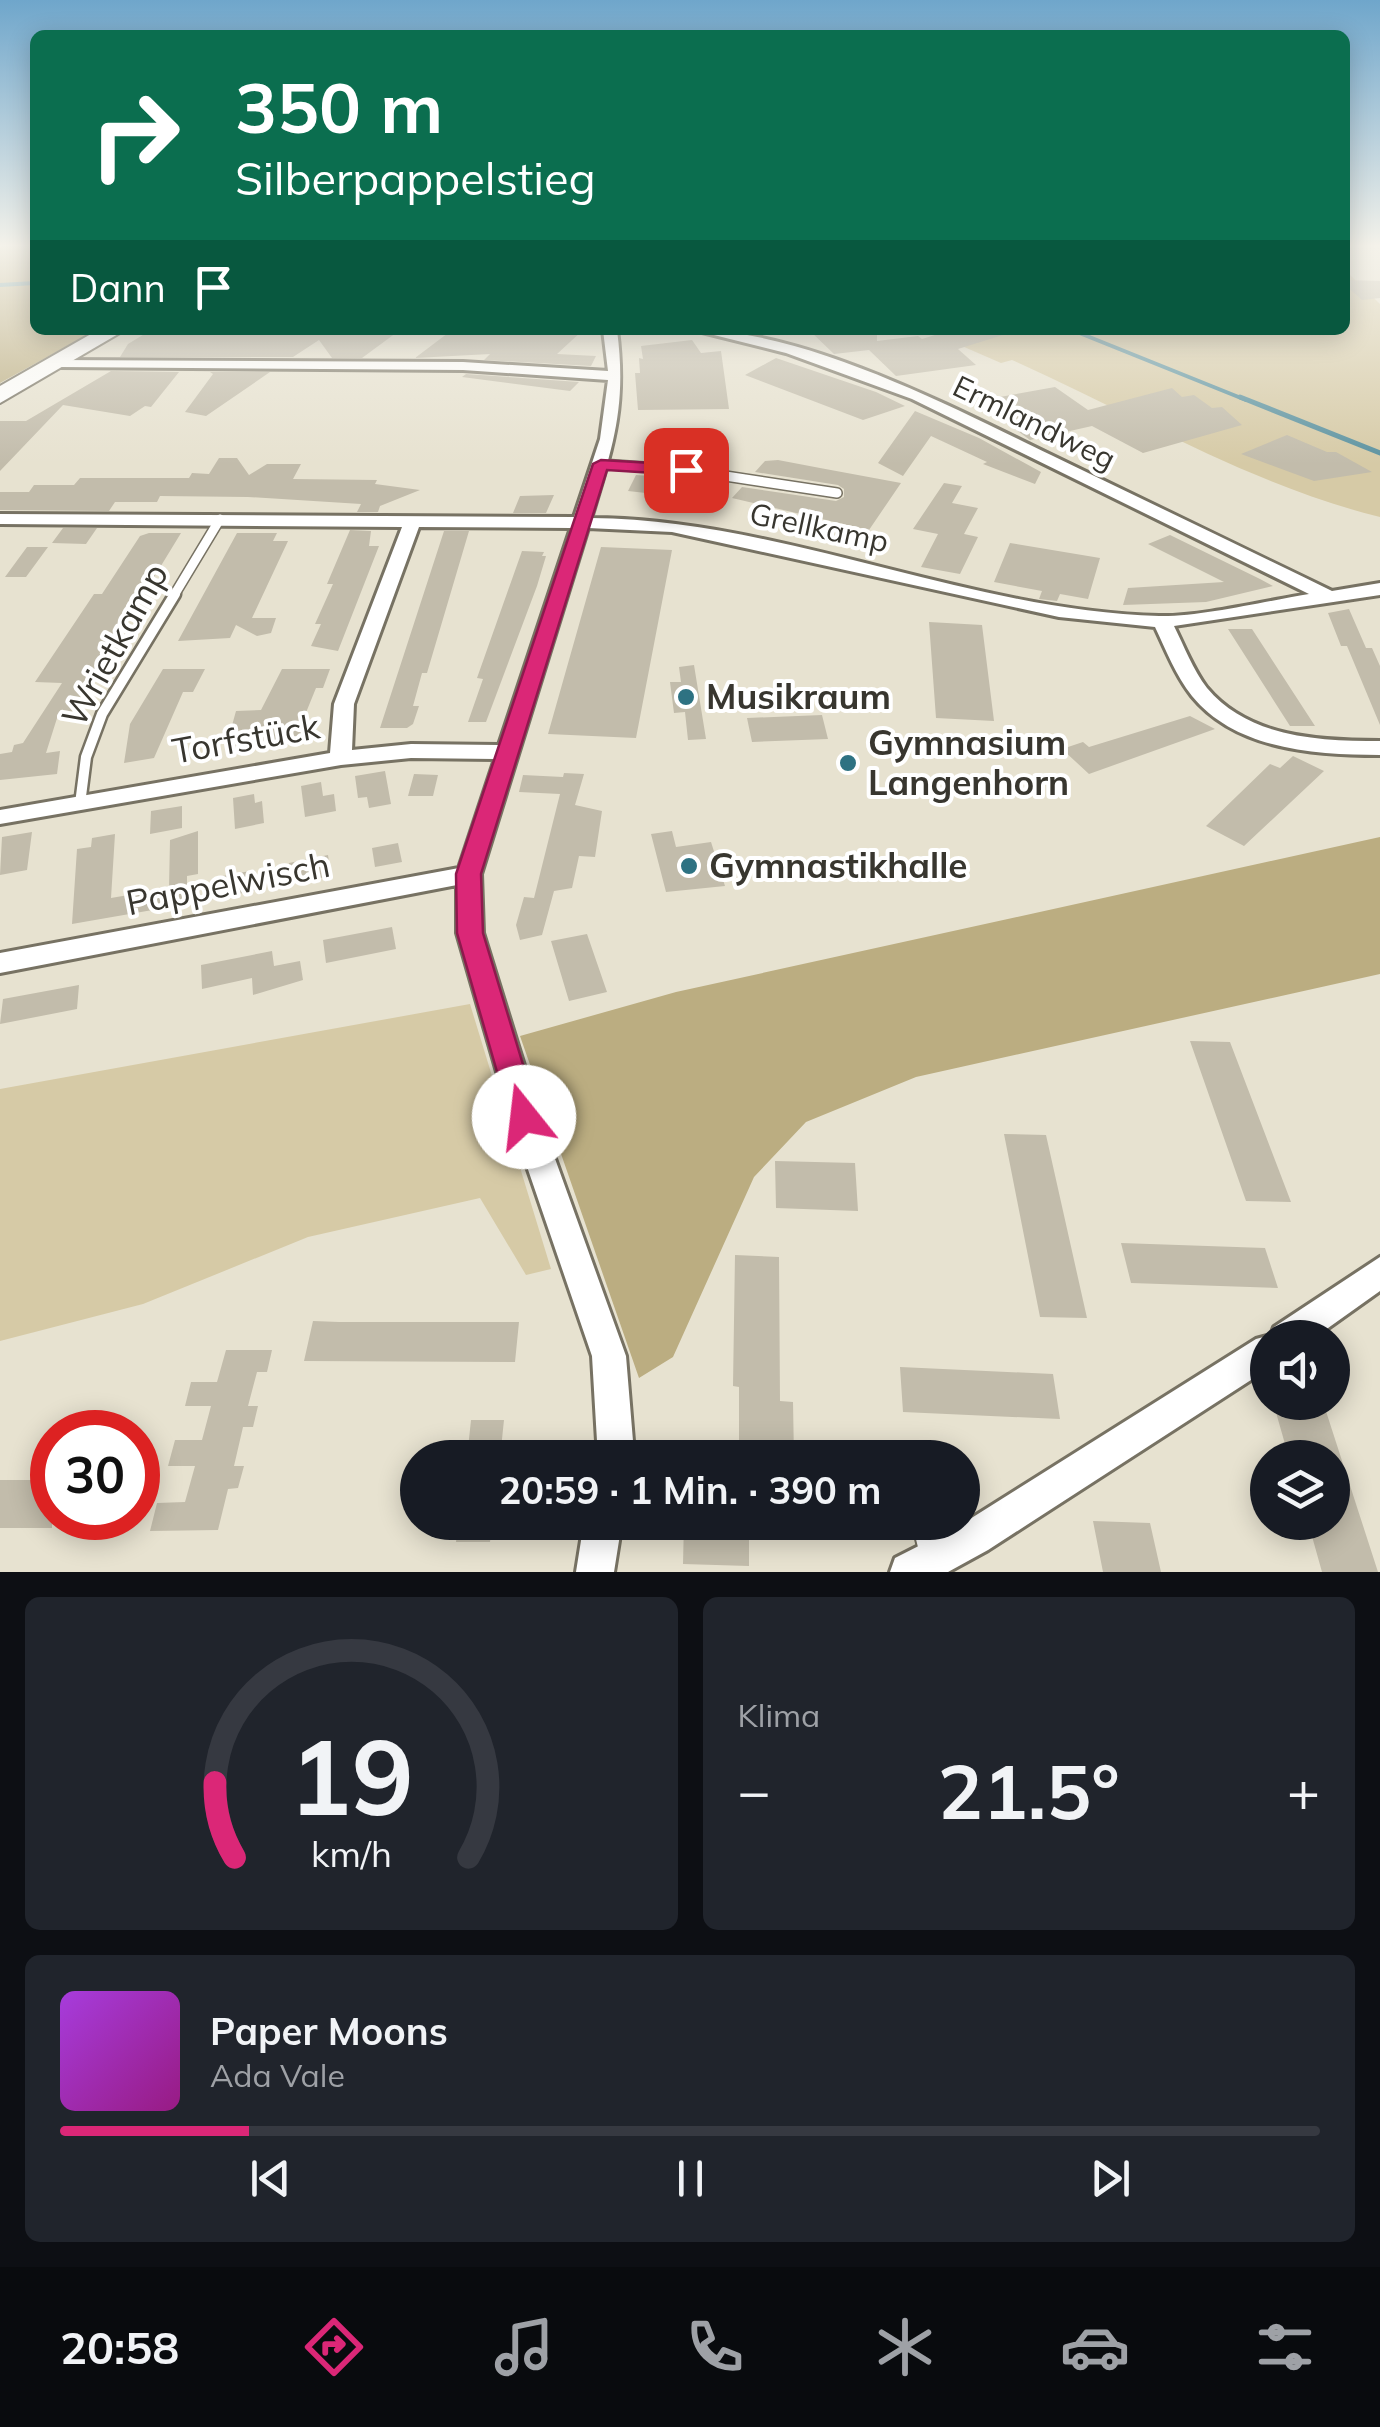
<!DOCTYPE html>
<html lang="de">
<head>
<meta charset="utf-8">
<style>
  :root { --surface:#171b24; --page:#20242c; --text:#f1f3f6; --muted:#9ea1a6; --line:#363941; --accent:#db2777 }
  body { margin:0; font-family:Mulish,sans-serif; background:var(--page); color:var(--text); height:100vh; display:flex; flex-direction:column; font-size:38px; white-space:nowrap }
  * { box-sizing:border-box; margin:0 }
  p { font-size:32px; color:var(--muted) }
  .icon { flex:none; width:55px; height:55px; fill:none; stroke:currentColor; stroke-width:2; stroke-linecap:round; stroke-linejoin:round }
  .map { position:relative; height:1572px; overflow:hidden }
  .panel { display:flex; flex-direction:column; gap:25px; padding:25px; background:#0d0f14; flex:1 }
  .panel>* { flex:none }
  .guide { position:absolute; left:30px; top:30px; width:1320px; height:305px; border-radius:15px; box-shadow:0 5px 25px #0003; background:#0b6e4f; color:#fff; overflow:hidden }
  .buttons { position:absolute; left:1250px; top:1320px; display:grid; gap:20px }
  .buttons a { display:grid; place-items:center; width:100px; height:100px; border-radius:50%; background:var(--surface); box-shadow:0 5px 25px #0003; font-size:50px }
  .speed { position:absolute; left:30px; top:1410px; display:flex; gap:20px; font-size:50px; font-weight:700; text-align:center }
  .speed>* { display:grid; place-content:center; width:130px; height:130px; border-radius:50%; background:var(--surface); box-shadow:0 5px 25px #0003; line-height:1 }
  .speed .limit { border:15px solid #d22; background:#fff; color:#111 }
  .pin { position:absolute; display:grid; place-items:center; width:85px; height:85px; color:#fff; margin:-42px; border-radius:20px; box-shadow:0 5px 15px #0006 }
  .me { position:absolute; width:110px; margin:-55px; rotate:344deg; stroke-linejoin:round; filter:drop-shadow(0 0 8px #0008) }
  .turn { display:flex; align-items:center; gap:35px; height:210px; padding:0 40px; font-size:45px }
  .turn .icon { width:130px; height:130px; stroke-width:2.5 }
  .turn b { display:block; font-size:70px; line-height:85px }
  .then { display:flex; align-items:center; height:95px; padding:0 40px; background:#0003; gap:20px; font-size:38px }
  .big { font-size:75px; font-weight:700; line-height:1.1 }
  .panel .card { flex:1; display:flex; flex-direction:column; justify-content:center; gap:15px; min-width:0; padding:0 35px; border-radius:15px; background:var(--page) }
  .panel .dial { align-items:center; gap:0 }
  .dial svg { height:260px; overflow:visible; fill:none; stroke:var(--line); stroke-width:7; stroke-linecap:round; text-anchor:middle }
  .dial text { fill:var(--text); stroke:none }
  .song { display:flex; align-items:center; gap:30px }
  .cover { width:120px; height:120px; border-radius:15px; background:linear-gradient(135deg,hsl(280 70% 55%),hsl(310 70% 35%)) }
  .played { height:10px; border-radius:5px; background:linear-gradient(90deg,var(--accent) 15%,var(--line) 15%) }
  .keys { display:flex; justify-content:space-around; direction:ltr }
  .heat { display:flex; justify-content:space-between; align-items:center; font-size:55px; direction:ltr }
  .panel .tiles { flex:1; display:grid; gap:25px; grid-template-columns:1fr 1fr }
  .card:last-child { grid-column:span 2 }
  .trip { position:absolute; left:400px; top:1440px; width:580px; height:100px; border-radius:50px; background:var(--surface); box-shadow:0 5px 25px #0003; font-weight:700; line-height:100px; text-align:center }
  .menu { display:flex; height:160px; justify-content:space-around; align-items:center; background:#090b0e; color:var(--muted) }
  .menu .icon { width:70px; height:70px }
  .menu .active { color:var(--accent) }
  .menu b { font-size:45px; color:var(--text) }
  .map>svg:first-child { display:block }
</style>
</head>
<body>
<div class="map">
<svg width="1380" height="1572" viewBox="0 0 1380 1572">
  <rect width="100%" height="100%" fill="#e7e2d0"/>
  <path fill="#d6caa6" d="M1345,270L1380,304V517C1250,485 1133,414 1012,360L1001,363L925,330H1345Z
    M470,1004L551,1269L526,1275L480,1198L308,1237L143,1304L0,1341V1089Z"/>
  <path fill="#bbad81" d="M4,244H35V330H96L0,383V247Z
    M1380,837V974L916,1077L806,1122L754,1177L673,1357L639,1378L520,1036L676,992Z"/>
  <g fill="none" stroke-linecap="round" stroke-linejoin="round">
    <path stroke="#5b92a0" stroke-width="4" d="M0,285L35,283
      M1072,330L1246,400"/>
    <path stroke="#5b92a0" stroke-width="5" d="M1240,397L1380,453"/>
  </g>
  <path fill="#c2bcab" d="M1345,280L1380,281V298L1362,300L1345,285Z
    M151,330H400L362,358H332L319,340L293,357H120L128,344Z
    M452,330H583L557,354L596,356L591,366L484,360L490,354L415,358Z
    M809,330H877V341L918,336L922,339L951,330H1006V334L958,349L976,365L896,376L869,350L834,354Z
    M692,340L701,353L721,351L729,409L638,410L635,373H640L639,358L643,359L641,346Z
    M776,358L876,392L905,406L863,420L745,375Z
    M111,371L179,372L151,407L145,406L130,416L63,405L0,471V421H26Z
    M210,372H270L206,416L185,412L213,374Z
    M466,374L579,382L570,391L462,377Z
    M1055,387L1088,410L1172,388L1182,397L1194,395L1212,408L1222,407L1242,425L1143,453L1092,426L1030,440L977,401Z
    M915,411L979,438L1041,472L1035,484L983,464L987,462L931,436L903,476L878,463Z
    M1287,435L1327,452H1336L1372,472L1314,481L1241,454Z
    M653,442L681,445L711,451L703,464L645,459Z
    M219,458H237L249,475L267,464H301L293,479L377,480L375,484L420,490L380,506L378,512H357L361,504L248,497L160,496L157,502H115L109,511L0,510V492H29L34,485H74L80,478H189L192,473L209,474Z
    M778,460L820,468L901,483L869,530L732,498L742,487L836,501L844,497V489L838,485L755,472L765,461Z
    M636,475L685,478L693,479L682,497L628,491Z
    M944,483L962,486L952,503L978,508L964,534L978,537L960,574L921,567L938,534L913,529Z
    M554,495L546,513H513L520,496Z
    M63,528H97L86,544L52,543Z
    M350,530L371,531L369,546H379L338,651L311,646L321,624H315L333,584H327Z
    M444,531H469L427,673H422L413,706H419L413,724L407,728H380Z
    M149,533H181L70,715H58L46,753L60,751L57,774L0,780V754L12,752L14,745L23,743L62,683L35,682L94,594H102L140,536Z
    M237,533H277L273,541H288L252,618H276L271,633L257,636L236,625L230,638L178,641Z
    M1170,535L1260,579L1273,586L1206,602L1123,605L1128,588L1224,582L1148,544Z
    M1010,543L1100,558L1088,599L1060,594L1057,601L1039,599L1042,591L994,582Z
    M27,547H48L26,577H5Z
    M601,547L672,550L636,738L548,734Z
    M522,551L544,552L542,556H546L537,586L486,722H468L483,679L477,678Z
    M1349,609L1366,648H1372L1380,666V725L1347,646H1341L1328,613Z
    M929,622L982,625L994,721L936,718Z
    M1228,629H1252L1315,726H1290Z
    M694,665L706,739L688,740L685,712L674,713L670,682H681L679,667Z
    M163,669H205L193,692H183L154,758L124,763L130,724Z
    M282,669H330L323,688H316L305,715L309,741L260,749L259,741L226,747L236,711L261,710Z
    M822,715L828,739L752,742L747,718Z
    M1190,716L1215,729L1089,774L1062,749L1083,742L1089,747Z
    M1293,756L1324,771L1244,846L1206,826L1270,764L1280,768Z
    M385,771L391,804L369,808L367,797L358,798L355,776Z
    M564,773L584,774L575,805L602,811L595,857L579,856L572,888L554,891L542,935L520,940L516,925L524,897L534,898L560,794L519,792L523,775L563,777Z
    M414,774L438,775L433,796H408Z
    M321,782L323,796L334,794L336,811L305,817L301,786Z
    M254,794L255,803L262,801L264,823L235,829L233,798Z
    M182,806V828L150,834L151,811Z
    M198,831V874L187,876V904L72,924L77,849L91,847L92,838L115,834L111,898L169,888L170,840Z
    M672,831L676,847L711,842L725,886L666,892L651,834Z
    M32,832L27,870L0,875L2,837Z
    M398,843L402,862L375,867L372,848Z
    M328,855L331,876L290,884L289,863Z
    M255,870L257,890L224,897L223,876Z
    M392,927L396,949L326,963L323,940Z
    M587,934L607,992L569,1001L551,941Z
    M272,951L274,966L300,961L303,980L253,995L252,978L202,989L201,965Z
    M79,985L77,1009L0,1024L3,999Z
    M1190,1041L1230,1042L1291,1202L1246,1201Z
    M1004,1134L1046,1135L1087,1318L1040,1317Z
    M775,1161L855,1163L858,1211L776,1208Z
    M1121,1243L1265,1248L1278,1288L1131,1283Z
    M735,1255L779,1257L780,1401L793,1402L794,1458H739V1387L733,1386Z
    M313,1321L339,1322H519L515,1362L304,1361Z
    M226,1350H272L267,1372H257L248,1406H258L253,1427H243L234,1466H244L238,1488L228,1489L218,1530L150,1531L157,1503L185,1502L195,1466H168L175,1440H202L211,1406H185L191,1382H217Z
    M900,1367L1053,1374L1060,1419L903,1412Z
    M1273,1402H1323L1378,1572H1322L1308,1522H1332V1458H1289Z
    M471,1420H504L500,1458H467Z
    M0,1480H52V1528H0Z
    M1093,1521L1150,1523L1161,1572H1103Z
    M458,1522H493L490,1542H456Z
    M684,1522H749V1566L683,1564Z"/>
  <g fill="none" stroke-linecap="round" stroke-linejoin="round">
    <defs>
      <path id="service-far2" d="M601,464L686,470L837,493
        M173,597L220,519"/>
      <path id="service-far1" d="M80,804L86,757L102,714L175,594"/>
      <path id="service" d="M921,1522L930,1558"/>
      <path id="minor" d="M603,330H617C627,406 613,446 591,518C781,519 969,611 1159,616C1200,617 1266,601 1309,594L912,399L786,353L694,330C805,330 952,407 1051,455C1144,500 1238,545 1332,591L1380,583V595L1174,626C1184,646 1193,670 1207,688C1249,738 1320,741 1380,741V755C1316,755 1236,750 1192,696C1176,676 1166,650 1155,627L1059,617L672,532L588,528L481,874L483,933L540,1117L626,1356L633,1441L630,1458H594L597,1441L592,1356L510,1117L457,933V885L0,973V953L459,868L495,759L411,758L341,765L0,824V810L330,753L334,704L402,527L0,524V514L574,517L600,439L608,380L463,370L60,367L55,366V360L463,362L608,371ZM419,527L571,528L499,745L411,744L352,750L354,704Z
        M1380,1257V1291L1314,1338H1268V1369L988,1550L948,1572H890L895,1558L962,1524L1256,1339L1271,1335L1274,1327Z
        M584,1522H622L614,1572H576Z"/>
      <path id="primary" d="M98,330H125L0,403V386Z"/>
    </defs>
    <use href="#service-far2" stroke="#777263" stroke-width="12"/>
    <use href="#service-far1" stroke="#777263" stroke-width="15"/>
    <use href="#service" stroke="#777263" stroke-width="22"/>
    <use href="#minor" stroke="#777263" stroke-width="6"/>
    <use href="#primary" stroke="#777263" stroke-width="4"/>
    <use href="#service-far2" stroke="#fff" stroke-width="9"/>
    <use href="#service-far1" stroke="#fff" stroke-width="10"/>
    <use href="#service" stroke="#fff" stroke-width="18"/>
    <use href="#minor" fill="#fff" fill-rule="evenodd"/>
    <use href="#primary" fill="#fff" fill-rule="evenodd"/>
  </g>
  <linearGradient id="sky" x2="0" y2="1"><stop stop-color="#6fa6cb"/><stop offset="0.53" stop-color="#f4f2ea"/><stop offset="1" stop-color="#f4f2ea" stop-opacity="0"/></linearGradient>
  <rect width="1380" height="464" fill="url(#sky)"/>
  <path fill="#db2777" stroke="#8e194d" stroke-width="2.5" d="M601,460L686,465L694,470L686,475L607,470L481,874L483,933L539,1117L535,1126L524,1129L514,1126L510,1117L457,933L456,874L593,464Z"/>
  <g fill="#2e7282" stroke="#fff" stroke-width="4">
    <circle cx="686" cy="697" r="10"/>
    <circle cx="848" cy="763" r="10"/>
    <circle cx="689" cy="866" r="10"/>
  </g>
  <g text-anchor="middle" stroke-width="8" stroke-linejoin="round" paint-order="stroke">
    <g font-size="30" fill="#38362f" stroke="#fff">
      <text transform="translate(1034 423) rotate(26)" y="10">Ermlandweg</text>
      <text transform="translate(819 528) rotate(12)" y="10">Grellkamp</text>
    </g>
    <g font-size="35" fill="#38362f" stroke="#fff">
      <text transform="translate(115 645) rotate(-61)" y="12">Wrietkamp</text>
      <text transform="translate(246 739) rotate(-10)" y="12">Torfstück</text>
      <text transform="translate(228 884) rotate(-11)" y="12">Pappelwisch</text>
    </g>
    <g font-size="35" font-weight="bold" fill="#38362f" stroke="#fff" text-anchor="start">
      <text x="706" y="709">Musikraum</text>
      <text x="868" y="755">Gymnasium<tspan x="868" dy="40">Langenhorn</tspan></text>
      <text x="709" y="878">Gymnastikhalle</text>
    </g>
  </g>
</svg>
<div class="buttons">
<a><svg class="icon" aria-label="sound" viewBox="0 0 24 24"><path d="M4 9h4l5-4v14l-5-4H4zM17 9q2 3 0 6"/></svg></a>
<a><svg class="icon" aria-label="layers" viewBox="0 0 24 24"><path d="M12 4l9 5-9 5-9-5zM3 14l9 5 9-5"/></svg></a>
</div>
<div class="speed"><div class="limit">30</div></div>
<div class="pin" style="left:686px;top:470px;background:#d93025"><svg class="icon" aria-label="arrive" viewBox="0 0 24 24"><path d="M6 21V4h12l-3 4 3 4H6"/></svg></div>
<svg class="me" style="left:524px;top:1117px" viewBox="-20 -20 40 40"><circle r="19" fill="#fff"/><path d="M0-13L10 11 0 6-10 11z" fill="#db2777"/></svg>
<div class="trip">20:59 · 1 Min. · 390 m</div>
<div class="guide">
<div class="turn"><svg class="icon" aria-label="right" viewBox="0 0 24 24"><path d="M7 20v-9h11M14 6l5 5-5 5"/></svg><div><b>350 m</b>Silberpappelstieg</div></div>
<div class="then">Dann<svg class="icon" aria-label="arrive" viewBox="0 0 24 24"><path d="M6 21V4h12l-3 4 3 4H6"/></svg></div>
</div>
</div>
<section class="panel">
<div class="tiles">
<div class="card dial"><svg viewBox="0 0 100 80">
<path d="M14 69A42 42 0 1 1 86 69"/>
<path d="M14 69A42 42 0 0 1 8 46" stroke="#db2777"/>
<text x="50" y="56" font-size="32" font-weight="700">19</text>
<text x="50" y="72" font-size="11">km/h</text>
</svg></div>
<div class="card"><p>Klima</p>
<div class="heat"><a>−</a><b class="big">21.5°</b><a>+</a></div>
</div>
<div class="card">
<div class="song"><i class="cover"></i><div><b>Paper Moons</b><p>Ada Vale</p></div></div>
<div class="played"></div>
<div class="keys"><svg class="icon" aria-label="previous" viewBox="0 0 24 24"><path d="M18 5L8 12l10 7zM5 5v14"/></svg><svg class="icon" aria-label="pause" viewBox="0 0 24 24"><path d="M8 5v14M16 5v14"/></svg><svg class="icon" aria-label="next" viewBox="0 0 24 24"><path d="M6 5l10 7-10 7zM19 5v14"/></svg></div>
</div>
</div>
</section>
<nav class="menu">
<b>20:58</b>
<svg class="icon active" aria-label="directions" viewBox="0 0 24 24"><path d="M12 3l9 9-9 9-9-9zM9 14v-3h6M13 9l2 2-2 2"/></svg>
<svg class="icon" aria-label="music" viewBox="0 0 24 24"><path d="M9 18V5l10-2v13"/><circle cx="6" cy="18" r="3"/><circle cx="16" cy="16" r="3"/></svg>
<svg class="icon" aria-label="phone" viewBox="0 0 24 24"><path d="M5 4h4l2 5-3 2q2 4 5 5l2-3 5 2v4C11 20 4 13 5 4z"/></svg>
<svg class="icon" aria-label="climate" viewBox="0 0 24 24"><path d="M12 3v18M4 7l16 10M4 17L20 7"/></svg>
<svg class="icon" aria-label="car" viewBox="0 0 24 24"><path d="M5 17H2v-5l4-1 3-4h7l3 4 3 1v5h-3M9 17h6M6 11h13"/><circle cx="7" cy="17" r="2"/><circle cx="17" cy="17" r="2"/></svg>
<svg class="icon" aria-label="filters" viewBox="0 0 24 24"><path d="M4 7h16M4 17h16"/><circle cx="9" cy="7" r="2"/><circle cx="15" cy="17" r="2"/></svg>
</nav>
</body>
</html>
